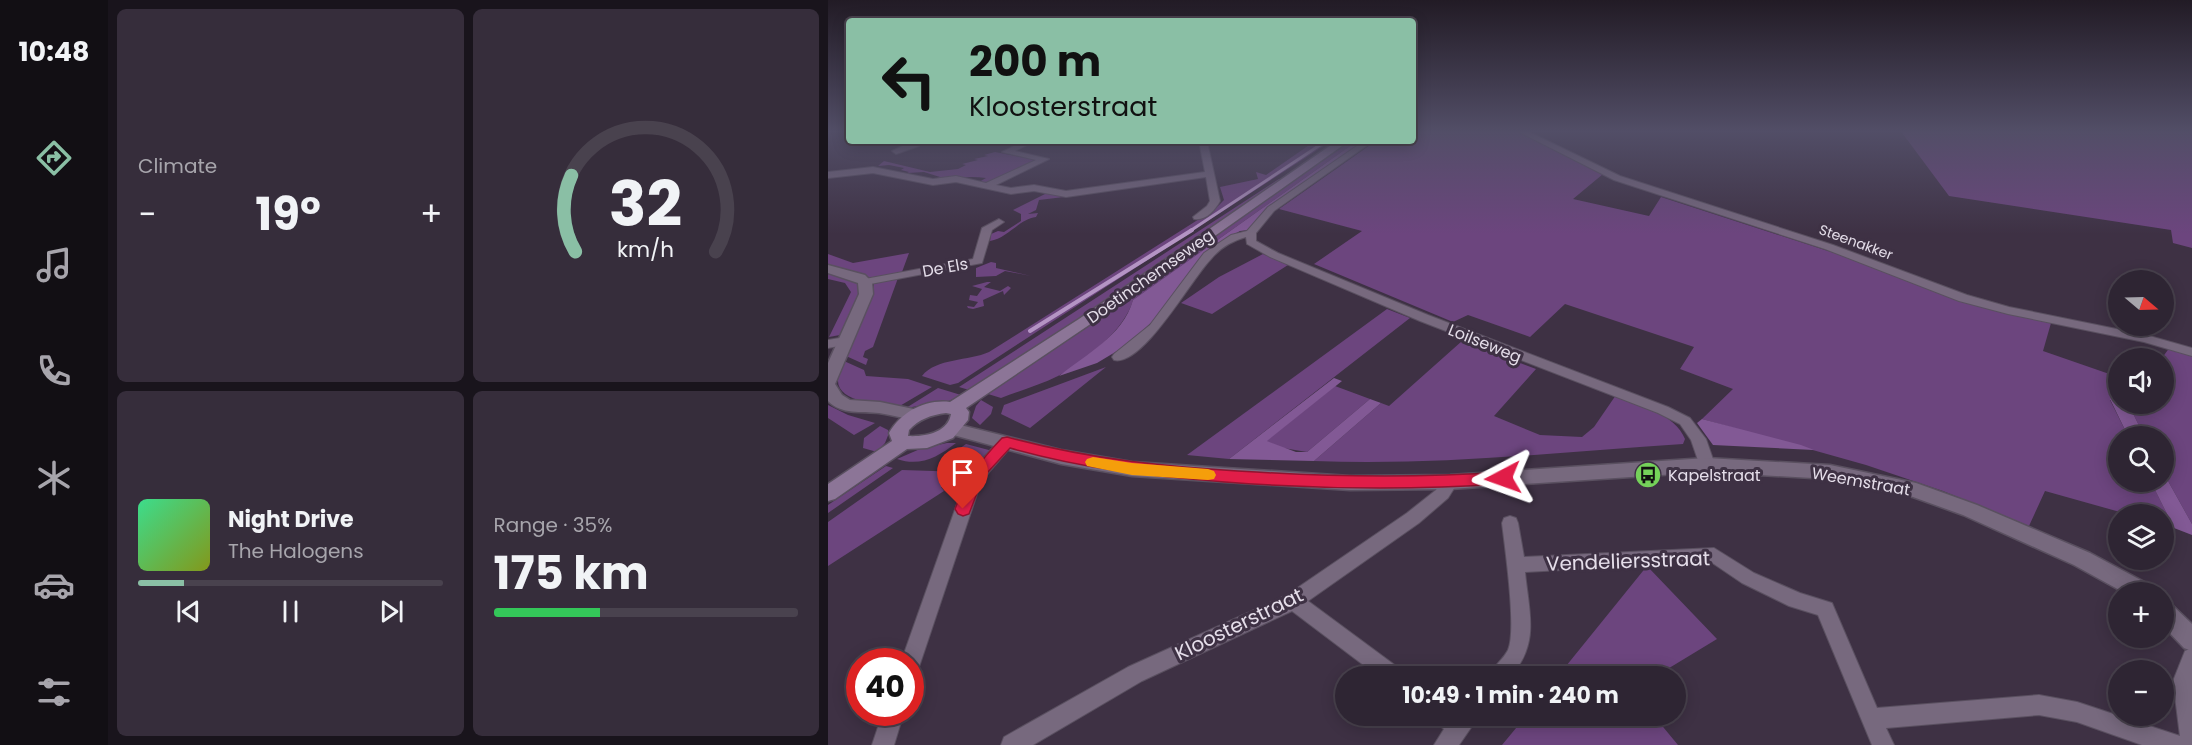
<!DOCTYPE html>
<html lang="en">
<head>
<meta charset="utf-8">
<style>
  :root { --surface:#2e2533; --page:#362d3b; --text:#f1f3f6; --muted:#a7a5ac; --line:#49424e; --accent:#8abfa5 }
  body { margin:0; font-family:Poppins,sans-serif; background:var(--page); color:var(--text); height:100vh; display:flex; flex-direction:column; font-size:22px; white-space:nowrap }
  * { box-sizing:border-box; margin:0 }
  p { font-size:20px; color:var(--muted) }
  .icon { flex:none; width:33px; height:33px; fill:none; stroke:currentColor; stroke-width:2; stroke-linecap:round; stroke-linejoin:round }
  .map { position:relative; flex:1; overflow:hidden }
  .drawer { display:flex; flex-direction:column; gap:9px; padding:9px; background:#19141c; width:720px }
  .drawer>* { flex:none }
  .guide { position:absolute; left:18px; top:18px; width:570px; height:126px; border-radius:6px; box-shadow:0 3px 15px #0003,0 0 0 2px var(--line); background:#8abfa5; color:#111; overflow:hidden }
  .needle { width:39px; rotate:109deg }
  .buttons { position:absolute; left:1280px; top:270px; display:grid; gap:12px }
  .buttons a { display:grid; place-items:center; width:66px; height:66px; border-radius:50%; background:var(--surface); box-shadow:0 3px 15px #0003,0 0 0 2px var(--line); font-size:30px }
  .speed { position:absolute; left:18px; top:648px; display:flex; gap:12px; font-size:30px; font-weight:700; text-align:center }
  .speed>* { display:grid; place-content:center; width:78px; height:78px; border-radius:50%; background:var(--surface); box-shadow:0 3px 15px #0003,0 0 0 2px var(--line); line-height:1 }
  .speed .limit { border:9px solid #d22; background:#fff; color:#111 }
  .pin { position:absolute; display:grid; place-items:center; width:51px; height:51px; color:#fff; margin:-62px -26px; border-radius:50% 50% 50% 0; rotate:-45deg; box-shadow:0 0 6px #0007 }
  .pin .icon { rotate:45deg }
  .me { position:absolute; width:66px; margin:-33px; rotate:266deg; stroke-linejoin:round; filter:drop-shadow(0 0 4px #0008) }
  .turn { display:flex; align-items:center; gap:21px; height:126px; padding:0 24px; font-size:27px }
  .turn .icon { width:78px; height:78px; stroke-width:2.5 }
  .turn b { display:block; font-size:42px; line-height:51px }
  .big { font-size:45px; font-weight:700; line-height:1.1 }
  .drawer .tile { flex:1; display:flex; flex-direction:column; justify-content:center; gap:9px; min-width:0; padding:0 21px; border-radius:9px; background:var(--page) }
  .drawer .dial { align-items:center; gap:0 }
  .dial svg { height:156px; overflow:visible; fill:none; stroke:var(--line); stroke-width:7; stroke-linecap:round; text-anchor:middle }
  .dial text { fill:var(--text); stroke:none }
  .song { display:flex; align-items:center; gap:18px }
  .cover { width:72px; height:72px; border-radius:9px; background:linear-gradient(135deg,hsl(150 70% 55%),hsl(70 70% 35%)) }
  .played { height:6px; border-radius:3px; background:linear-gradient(90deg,var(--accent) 15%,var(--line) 15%) }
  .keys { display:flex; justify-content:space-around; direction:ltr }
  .heat { display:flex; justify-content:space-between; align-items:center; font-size:33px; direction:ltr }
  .charge { height:9px; border-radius:4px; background:linear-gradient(90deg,#34c759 35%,var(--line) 0) }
  .drawer .tiles { flex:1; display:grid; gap:9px; grid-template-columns:repeat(2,1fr) }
  .trip { position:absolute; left:507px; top:666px; width:351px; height:60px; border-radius:30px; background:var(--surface); box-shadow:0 3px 15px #0003,0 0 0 2px var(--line); font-weight:700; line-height:60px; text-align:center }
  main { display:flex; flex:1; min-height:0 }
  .tabs { display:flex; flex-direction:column; width:108px; justify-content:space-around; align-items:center; background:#120f14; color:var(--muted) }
  .tabs .icon { width:42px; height:42px }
  .tabs .on { color:var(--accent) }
  .tabs b { font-size:27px; color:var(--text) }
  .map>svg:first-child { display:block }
</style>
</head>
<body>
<main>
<nav class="tabs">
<b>10:48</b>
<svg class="icon on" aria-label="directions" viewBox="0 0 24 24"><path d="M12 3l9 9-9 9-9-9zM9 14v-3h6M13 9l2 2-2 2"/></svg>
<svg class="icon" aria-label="music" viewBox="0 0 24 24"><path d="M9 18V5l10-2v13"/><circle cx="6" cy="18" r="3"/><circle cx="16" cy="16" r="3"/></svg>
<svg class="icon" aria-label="phone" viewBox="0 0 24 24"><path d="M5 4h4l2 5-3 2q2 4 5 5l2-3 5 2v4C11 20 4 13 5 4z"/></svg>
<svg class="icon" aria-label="climate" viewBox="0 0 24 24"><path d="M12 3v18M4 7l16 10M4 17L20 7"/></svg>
<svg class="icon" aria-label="car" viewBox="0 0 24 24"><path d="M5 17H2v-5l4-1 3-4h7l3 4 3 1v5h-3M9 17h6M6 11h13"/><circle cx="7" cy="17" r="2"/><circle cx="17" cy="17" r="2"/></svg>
<svg class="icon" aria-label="filters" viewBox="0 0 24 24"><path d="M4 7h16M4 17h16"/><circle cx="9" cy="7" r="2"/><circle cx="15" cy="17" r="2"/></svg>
</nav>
<section class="drawer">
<div class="tiles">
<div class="tile"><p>Climate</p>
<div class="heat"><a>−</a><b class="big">19°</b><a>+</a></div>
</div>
<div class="tile dial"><svg viewBox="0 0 100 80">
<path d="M14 69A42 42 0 1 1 86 69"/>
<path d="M14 69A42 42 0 0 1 12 30" stroke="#8abfa5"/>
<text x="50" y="56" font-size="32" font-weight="700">32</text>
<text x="50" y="72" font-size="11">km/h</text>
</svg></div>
<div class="tile">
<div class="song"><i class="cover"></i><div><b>Night Drive</b><p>The Halogens</p></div></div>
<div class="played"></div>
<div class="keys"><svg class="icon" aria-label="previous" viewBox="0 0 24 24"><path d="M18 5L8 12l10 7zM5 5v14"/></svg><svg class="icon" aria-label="pause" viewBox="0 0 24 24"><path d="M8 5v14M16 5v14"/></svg><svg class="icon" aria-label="next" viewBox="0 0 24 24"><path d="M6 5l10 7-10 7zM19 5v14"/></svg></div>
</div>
<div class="tile"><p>Range · 35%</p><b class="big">175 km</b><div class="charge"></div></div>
</div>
</section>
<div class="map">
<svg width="1364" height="745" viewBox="0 0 1364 745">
  <rect width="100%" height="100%" fill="#3e3144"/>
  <path fill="#6c457e" d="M585,130H687L775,174L745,199L821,216L833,197L1223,323L1215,351L1290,377V394L1282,400L1300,436H1290V482H1323L1346,528L1335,525V514H1299L1217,491L1201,526L1115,491L1038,465L874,419L905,389L852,369L866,347L737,304L702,337L640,315L625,322L486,264L534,231L451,209L548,141H585Z
    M1072,130H1364V248L1345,243L1343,230L1121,196Z
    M487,141H503L130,383L122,385L94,376C108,358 141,361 161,352L387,209L396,200L392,187L430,179L428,172L438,175Z
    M522,141H529L305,300C297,330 257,361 230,376C212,385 191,391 173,398L160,394Z
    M167,152L208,160L157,183L151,182L158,178C140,175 123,179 105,180L112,177L96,172L79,173L81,172L73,170L76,168L61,165L50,166L56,161L102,172L130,169L138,165L134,164L150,160L146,159L160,156L156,155Z
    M451,179L455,180L265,311L141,390L131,387Z
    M219,193L236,197L211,200L208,210L200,214L210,213L208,217C191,219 180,238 162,241L163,234L170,231L176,232L193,221V214L185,210Z
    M81,253L74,272L41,278L0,265V254L25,263Z
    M435,254L460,265L384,314L353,303L391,277Z
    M163,262L168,263V268L203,276L177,271L168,276L148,277V268Z
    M0,274L20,279L31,285L32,295L12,335L1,337L23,292L17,283L0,279Z
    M70,278L45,347L37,351L35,357L40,359L38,365L18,356L45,292L46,284Z
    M159,282H163L156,287L172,291L180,286L183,288L176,295L175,291L155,300L156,306L145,309L140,308L139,306L146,307L150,302L141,300L142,295L149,296L154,289L144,286Z
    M559,309L582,318L401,459L359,455Z
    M634,341L708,369L666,416L712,435L754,437L766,427L788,395C812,405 847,414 857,439L855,444C732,452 609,466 486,461L553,403L561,406Z
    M1342,347L1364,353V524L1335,472V436H1316L1301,405L1335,404V384L1341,380L1335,376L1334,358Z
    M16,361L36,370L38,376L80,379L104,387L70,407C53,404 8,403 10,379C10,373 14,366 16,361Z
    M278,367L202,428L173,414L176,405Z
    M507,386L542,399L479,452L455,448L438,441Z
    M110,388L133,395L121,401L78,408Z
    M153,400L165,407L163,414L152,425L144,418L148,406Z
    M0,405L20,415L47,423L26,435L0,418Z
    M52,426L60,430L61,433L57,443L49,452L35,448L36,438Z
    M119,443H128C110,457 92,467 69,459L92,449Z
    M138,444L176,454L156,465L111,463Z
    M58,466L65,468L0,513V505Z
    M74,470L136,472L113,487L116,491L0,566V522Z
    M819,566L889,639L828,676H730Z
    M698,716H826L850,745H674Z"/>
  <path fill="#825995" d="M529,141H537L456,198L420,230L412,231L383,247L326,320L299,345L269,363L231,376C258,354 295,336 305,300Z
    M506,378L514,381L439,441L468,452H479L542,399L553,403L486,461L401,459Z
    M1290,394V404H1303L1301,405L1316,436H1300L1282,399Z
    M874,419L973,445L986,450L885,445L869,423Z
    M1335,472L1364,524V535L1346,528L1323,482H1335Z"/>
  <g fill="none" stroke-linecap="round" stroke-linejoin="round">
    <path stroke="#b494c4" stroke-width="3" d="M362,231L498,141"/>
    <path stroke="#b494c4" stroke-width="4" d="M202,331L364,230"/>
    <defs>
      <path id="minor" d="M687,130H697L792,176L1005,245L1139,295L1181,307L1318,335L1364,348V356L1316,342L1180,314L1131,301L997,249L786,180Z
        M85,141H93L91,146L68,154L64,151Z
        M196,141H207L187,151L221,159L168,185L183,188L206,185L238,191L377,172L371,141H379L392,201C387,210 378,221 366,219L365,217L379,206L382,201L378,177L238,197L206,191L183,194L128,182L105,185L45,173L0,178V172L45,167L105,179L128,176L158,183L208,160L174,152Z
        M536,141H545L446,211L428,233V241L450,253L600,315L840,407L862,418L878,439L887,465L885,469H873L863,440L852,424L830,413L592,321L442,257L419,244L418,237C404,241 392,248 383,259C364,278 315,367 286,360L284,357L286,354L322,325L376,253L403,235L419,231L440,207Z
        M171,219L176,222L164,230L154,263L37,285L31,282L37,279L145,259L154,228Z
        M17,337L22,338L23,341L22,344L0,348V340Z
        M179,437L184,438L187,442L161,472L151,488L92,664L89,671L82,673V662H73L135,487L149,464L174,438Z
        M622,476L628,478L630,482L620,498L591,523L480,601L572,669L575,676H550L464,611L314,681L205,745H173L176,737L300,667L459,595L579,513L608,490L616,478Z
        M682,516L688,518L690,523L696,557L886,548L926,573L972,593L1004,603L1049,708L1211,695L1249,702L1352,736L1345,681L1357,651L1364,648V745H1314L1249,722L1211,715L1058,728L1066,745H1044L990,615L961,606L914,583L883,562L697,572C701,613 712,642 683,676H661C665,666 675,660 680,650C689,630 677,548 674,523L676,518Z
        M55,712H76L66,745H44Z
        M605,716H651L631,745H606L616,729L608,723Z"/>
      <path id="tertiary" d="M0,265L37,275L44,282L45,294L7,384L14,395L22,400L52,402L95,411L98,415L95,419L89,421C76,418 64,415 51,413C33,411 14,415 0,401V363L31,294L30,283L0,273Z
        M124,423L233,450L304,462L522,476L622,475L879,458L1002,465L1088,483L1149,505L1262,553L1322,585L1325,592H1295L1246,565L1135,515L1085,497L1002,479L879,472L622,489L522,490L304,476L233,464L118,433L115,429L118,425Z
        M1335,601L1343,604L1364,624V651L1356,648L1335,626Z"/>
      <path id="secondary" d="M509,141H521L261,325L138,408L141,412L140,420L125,438L99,448L79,449L7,499L0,501V484L64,441L61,433C73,412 97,399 122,402L251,319ZM118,413L123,414C120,433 96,437 80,436L81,430C91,419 103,415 118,413Z"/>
    </defs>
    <use href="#minor" stroke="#5a5060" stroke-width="2"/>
    <use href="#tertiary" stroke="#5a5060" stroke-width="3"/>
    <use href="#secondary" stroke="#5a5060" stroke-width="3"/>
    <use href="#minor" fill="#77697e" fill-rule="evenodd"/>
    <use href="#tertiary" fill="#77697e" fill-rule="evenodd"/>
    <use href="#secondary" fill="#8c7597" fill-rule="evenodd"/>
  </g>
  <linearGradient id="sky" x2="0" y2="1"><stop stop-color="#221b25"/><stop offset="0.56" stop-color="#524e67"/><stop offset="1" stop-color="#524e67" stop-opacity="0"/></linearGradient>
  <rect width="1364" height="234" fill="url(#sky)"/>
  <path fill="#e11d48" stroke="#92132f" stroke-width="1.5" d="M179,437C264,460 340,467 428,472C510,477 592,478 675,472L680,474L683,478L680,482L675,484C582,490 490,489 397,482C320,476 257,469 182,448L160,472L151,488L141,514L135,516L130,514L127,509C137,480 152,461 174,438Z"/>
  <path fill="#f59e0b" d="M265,457L304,463L380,469L386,471L388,475L386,479L380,480L304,475L259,466L257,462L259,459Z"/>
  <defs>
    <symbol id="bus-disc" viewBox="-11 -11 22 22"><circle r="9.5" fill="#75d25a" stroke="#3e3144"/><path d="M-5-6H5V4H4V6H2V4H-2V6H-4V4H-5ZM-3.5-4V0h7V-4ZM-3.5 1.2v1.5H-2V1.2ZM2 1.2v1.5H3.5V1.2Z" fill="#111"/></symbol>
  </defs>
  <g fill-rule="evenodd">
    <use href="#bus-disc" x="805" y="460" width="30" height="30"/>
  </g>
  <g text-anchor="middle" stroke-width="6" stroke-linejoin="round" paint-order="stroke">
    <g font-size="14" fill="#e5deea" stroke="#3e3144">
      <text transform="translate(1028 242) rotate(20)" y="5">Steenakker</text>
    </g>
    <g font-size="16" fill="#e5deea" stroke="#3e3144">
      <text transform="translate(117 267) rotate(-10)" y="6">De Els</text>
      <text transform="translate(322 276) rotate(-35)" y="6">Doetinchemseweg</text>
      <text transform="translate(657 343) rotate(22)" y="6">Loilseweg</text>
      <text transform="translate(1033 481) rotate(10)" y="6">Weemstraat</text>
    </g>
    <g font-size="16" fill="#e5deea" stroke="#3e3144" text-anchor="start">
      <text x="840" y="481">Kapelstraat</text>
    </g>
    <g font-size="20" fill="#e5deea" stroke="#3e3144">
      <text transform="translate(800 561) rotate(-2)" y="7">Vendeliersstraat</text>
      <text transform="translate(411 624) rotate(-26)" y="7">Kloosterstraat</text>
    </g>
  </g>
</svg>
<div class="buttons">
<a><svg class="needle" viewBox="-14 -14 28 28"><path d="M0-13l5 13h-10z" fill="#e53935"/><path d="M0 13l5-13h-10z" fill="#a7a5ac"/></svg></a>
<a><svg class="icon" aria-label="sound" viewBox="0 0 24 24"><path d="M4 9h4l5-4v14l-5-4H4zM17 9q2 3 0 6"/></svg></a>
<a><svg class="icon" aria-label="search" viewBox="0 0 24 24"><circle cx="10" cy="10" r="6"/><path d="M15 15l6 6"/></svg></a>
<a><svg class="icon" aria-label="layers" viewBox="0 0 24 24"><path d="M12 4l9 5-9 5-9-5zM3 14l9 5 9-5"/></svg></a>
<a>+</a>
<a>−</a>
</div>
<div class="speed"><div class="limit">40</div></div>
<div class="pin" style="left:135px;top:509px;background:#d93025"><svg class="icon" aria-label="arrive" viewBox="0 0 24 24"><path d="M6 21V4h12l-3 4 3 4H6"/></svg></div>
<svg class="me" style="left:675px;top:478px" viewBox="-20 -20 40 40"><path d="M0-17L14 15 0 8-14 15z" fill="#e11d48" stroke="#fff" stroke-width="4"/></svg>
<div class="trip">10:49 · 1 min · 240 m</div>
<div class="guide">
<div class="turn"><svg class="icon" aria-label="left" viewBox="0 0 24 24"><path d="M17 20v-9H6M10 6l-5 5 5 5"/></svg><div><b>200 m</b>Kloosterstraat</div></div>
</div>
</div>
</main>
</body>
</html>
